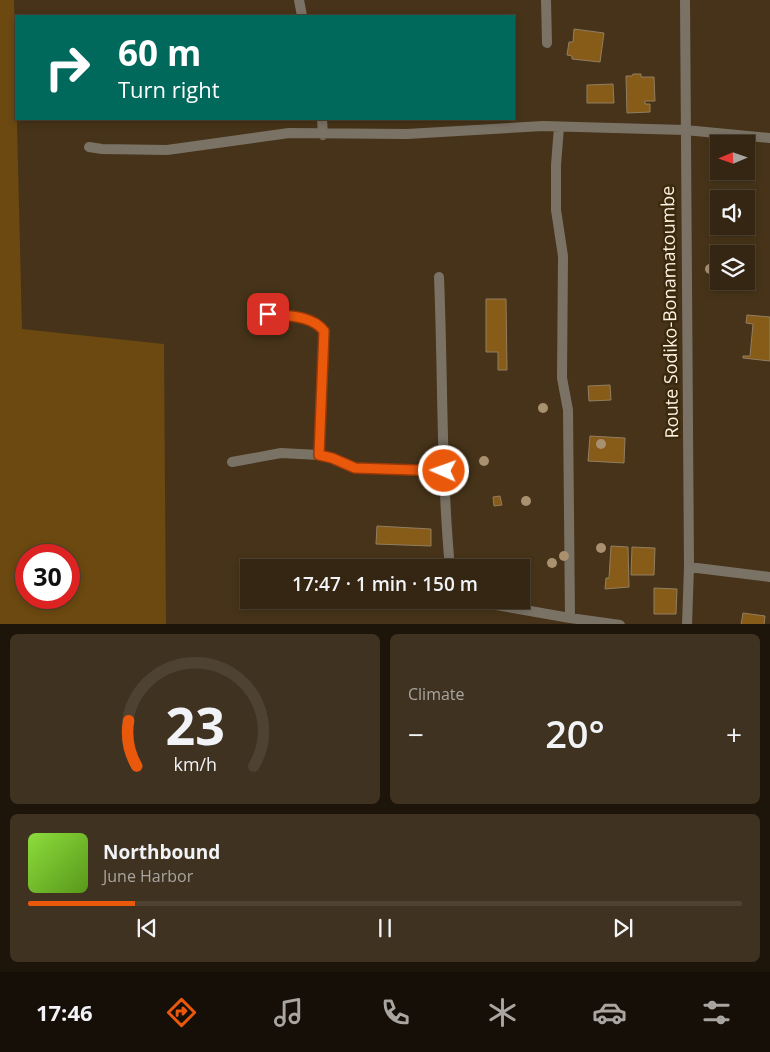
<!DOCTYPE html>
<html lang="en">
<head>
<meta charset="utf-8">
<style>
  :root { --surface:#342613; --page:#3f3221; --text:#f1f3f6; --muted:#a9a5a0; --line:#4e4333; --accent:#ea580c }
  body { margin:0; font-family:"Open Sans",sans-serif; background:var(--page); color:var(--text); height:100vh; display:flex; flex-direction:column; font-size:19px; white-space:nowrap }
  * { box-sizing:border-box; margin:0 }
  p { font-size:16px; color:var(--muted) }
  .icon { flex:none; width:28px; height:28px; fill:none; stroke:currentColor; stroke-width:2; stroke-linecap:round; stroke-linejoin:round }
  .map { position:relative; height:624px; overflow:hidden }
  .drawer { display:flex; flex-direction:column; gap:10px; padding:10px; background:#1d150a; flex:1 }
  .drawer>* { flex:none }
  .top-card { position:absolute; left:15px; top:15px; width:500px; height:105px; border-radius:0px; box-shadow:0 2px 8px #0003,0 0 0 1px var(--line); background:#00695c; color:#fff; overflow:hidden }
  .needle { width:32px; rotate:268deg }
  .tools { position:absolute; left:710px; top:135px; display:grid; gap:10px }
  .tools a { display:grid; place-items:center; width:45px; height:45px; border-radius:0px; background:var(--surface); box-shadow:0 2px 8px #0003,0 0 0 1px var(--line); font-size:25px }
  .speed { position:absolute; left:15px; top:544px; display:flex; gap:10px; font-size:25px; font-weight:700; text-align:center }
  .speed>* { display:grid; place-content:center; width:65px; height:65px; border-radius:50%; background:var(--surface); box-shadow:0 2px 8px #0003,0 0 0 1px var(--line); line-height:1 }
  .speed .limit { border:8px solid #d22; background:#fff; color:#111 }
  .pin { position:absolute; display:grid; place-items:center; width:42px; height:42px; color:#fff; margin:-21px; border-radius:10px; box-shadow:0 2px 8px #0006 }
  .me { position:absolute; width:55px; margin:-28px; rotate:272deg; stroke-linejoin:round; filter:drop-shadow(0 0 4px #0008) }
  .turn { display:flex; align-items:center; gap:18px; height:105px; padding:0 20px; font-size:22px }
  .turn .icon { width:65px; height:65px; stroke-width:2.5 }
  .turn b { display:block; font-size:35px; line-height:42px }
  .big { font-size:38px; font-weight:600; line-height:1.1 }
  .drawer .tile { flex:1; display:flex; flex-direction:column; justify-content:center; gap:8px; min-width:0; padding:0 18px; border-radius:8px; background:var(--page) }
  .drawer .dial { align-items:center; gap:0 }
  .dial svg { height:130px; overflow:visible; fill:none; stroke:var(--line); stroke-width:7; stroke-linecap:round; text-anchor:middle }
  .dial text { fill:var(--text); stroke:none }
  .song { display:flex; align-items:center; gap:15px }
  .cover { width:60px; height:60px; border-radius:8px; background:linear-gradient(135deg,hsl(90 70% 55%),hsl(90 70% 35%)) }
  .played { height:5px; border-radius:2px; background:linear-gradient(90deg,var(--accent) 15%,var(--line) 15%) }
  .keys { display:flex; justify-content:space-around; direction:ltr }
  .heat { display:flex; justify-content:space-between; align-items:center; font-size:28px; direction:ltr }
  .drawer .tiles { flex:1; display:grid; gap:10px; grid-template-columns:1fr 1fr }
  .tile:last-child { grid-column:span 2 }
  .trip { position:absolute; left:240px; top:559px; width:290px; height:50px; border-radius:0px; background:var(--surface); box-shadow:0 2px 8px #0003,0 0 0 1px var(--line); font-weight:600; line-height:50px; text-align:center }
  .menu { display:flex; height:80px; justify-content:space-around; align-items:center; background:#150f08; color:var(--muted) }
  .menu .icon { width:35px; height:35px }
  .menu .selected { color:var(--accent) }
  .menu b { font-size:22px; color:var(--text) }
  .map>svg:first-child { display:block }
</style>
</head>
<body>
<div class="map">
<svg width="770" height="625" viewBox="0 0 770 625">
  <rect width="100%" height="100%" fill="#463319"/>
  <path fill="#6b4910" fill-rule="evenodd" d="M0,0H14L22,329L164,344L166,624H0ZM26,555H69V598H26Z"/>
  <path fill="#865c18" stroke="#937e61" d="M574,29L604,33L600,62L572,59V56L567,55L569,42H573Z
    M633,74H641V77H654L655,101H645V104H650V112L627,113L626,76H632Z
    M613,84L614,103H587V85Z
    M486,299H506L507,370H498V352H486Z
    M747,315L770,317V361L743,358V356H750L753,324L746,323Z
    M610,385L611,400L589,401L588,386Z
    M590,436L625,438L624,463L588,461Z
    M500,496L502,505L494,506L493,497Z
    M377,526L431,529V546L376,544Z
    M611,546L628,547L629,587L605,589L606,578H609Z
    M632,547L655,548L654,575H631Z
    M654,588L677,589L676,614H654Z
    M743,613L765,616L764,625H741Z"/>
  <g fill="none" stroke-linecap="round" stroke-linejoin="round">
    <path stroke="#7b7266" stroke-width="10" d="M299,0L302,16
      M546,0L547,43
      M685,0L689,567L687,625
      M322,119L323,135
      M559,127L556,165V210L563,256L562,378L568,410L570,618
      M89,147L102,149L167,150L289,133L407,134L543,126L685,130L770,138
      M439,277C443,374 441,471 450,568
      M268,314C286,316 312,315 324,331L319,455
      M232,462L281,453L319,455L333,458L355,468L444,471
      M689,567L770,577
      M467,600L570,618L620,625"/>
  </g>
  <g fill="#a9906f">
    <circle cx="670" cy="264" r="5"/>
    <circle cx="710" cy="269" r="5"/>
    <circle cx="543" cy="408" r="5"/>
    <circle cx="601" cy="444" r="5"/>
    <circle cx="484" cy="461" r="5"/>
    <circle cx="526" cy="501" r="5"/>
    <circle cx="601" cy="548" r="5"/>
    <circle cx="564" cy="556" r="5"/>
    <circle cx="552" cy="563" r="5"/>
  </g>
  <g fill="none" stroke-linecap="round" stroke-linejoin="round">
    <defs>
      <path id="route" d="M268,314C286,316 312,315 324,331L319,455L332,458L355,468L444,471"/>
    </defs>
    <use href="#route" stroke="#983908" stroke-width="12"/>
    <use href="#route" stroke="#ea580c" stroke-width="9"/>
  </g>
  <g text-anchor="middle" stroke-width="5" stroke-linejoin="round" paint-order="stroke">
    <g font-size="18" fill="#fff3e4" stroke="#3b290e">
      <text transform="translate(670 312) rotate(-91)" y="6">Route Sodiko-Bonamatoumbe</text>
    </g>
  </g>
</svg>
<div class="tools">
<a><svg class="needle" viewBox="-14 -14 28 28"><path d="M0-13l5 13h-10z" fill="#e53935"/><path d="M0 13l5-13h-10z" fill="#a9a5a0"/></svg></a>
<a><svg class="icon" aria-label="sound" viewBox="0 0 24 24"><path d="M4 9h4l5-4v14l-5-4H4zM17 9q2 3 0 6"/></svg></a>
<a><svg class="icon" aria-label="layers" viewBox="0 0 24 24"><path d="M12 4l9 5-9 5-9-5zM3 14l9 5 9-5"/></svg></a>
</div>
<div class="speed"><div class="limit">30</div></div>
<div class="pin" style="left:268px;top:314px;background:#d93025"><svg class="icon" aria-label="arrive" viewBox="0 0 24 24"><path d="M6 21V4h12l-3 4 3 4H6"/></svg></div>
<svg class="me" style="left:444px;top:471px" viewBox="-20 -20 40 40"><circle r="17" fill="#ea580c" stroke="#fff" stroke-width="3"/><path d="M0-11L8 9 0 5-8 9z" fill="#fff"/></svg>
<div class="trip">17:47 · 1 min · 150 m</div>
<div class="top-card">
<div class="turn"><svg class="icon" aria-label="right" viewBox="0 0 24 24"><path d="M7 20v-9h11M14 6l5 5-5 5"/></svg><div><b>60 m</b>Turn right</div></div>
</div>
</div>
<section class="drawer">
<div class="tiles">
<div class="tile dial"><svg viewBox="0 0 100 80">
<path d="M14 69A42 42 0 1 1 86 69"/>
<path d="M14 69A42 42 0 0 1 9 41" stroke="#ea580c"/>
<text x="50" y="56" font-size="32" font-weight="700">23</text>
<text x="50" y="72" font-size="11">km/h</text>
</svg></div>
<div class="tile"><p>Climate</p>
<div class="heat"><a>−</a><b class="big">20°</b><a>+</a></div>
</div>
<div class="tile">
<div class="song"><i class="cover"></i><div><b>Northbound</b><p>June Harbor</p></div></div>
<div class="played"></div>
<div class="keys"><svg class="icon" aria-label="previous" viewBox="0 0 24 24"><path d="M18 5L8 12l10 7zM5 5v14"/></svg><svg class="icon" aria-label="pause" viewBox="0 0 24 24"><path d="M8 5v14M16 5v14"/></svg><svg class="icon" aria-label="next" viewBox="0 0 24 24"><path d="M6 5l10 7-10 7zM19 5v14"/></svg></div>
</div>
</div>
</section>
<nav class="menu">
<b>17:46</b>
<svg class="icon selected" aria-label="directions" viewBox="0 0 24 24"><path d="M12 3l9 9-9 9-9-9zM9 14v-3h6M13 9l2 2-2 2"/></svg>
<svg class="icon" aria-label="music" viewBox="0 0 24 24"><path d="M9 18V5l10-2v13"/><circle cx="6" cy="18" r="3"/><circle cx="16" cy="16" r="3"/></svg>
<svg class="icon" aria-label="phone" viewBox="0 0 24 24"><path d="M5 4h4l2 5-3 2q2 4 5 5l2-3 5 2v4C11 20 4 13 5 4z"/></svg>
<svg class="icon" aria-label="climate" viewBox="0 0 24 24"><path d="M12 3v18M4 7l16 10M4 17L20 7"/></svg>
<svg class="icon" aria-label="car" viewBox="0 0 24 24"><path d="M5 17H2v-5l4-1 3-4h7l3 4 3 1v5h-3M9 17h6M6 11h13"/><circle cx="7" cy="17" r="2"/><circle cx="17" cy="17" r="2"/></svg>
<svg class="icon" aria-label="filters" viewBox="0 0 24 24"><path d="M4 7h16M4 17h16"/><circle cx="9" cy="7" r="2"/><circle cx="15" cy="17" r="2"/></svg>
</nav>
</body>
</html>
